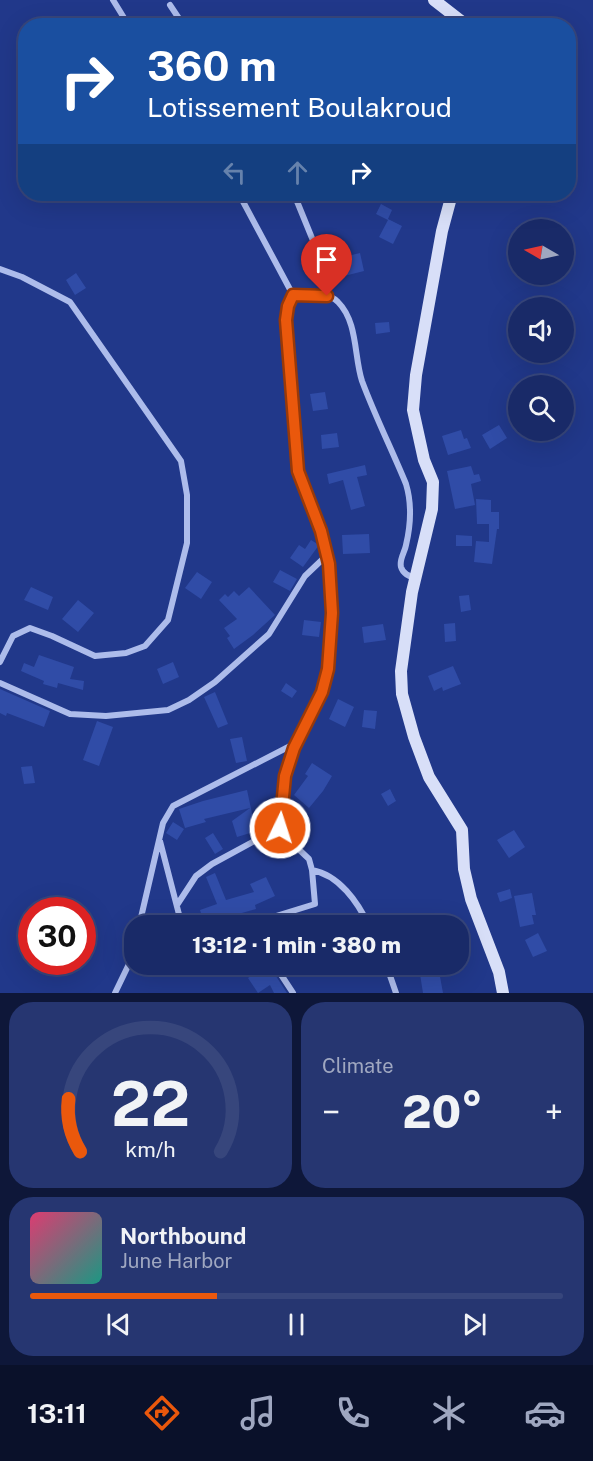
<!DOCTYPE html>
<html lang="en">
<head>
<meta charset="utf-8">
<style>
  :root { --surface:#192a68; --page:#263671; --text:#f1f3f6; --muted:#9fa7c0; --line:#37467c; --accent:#ea580c }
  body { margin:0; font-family:"Public Sans",sans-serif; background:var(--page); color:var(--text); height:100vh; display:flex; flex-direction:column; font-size:22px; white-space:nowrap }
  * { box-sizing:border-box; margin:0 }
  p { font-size:20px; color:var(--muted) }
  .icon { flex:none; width:33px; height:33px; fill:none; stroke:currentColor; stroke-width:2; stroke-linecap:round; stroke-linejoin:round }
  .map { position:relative; height:993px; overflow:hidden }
  .drawer { display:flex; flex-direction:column; gap:9px; padding:9px; background:#0e1739; flex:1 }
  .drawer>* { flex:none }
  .hud { position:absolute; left:18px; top:18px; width:558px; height:183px; border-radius:24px; box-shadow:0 6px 24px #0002,0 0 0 2px var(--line); background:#1a4fa0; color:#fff; overflow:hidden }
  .needle { width:39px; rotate:279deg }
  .tools { position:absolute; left:508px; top:219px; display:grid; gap:12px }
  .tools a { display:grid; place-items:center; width:66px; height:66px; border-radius:50%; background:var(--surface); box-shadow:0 6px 24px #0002,0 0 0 2px var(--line); font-size:30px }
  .speed { position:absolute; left:18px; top:897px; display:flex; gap:12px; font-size:30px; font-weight:700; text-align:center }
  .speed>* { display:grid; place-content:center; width:78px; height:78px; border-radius:50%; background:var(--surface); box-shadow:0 6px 24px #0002,0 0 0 2px var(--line); line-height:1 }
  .speed .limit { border:9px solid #d22; background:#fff; color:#111 }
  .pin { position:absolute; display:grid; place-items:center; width:51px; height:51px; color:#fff; margin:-62px -26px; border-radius:50% 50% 50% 0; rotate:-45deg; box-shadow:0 0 6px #0007 }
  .pin .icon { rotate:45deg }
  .me { position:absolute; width:66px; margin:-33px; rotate:4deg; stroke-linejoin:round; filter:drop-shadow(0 0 4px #0008) }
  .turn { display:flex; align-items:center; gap:21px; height:126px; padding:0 30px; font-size:27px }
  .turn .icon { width:78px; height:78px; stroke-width:2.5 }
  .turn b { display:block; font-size:42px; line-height:51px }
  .lanes { display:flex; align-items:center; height:57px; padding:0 30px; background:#0003; justify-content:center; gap:30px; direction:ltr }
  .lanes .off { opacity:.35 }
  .big { font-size:45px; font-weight:800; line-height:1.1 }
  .drawer .card { flex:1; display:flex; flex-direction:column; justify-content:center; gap:9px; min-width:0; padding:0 21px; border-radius:24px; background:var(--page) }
  .drawer .dial { align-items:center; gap:0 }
  .dial svg { height:156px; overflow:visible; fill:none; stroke:var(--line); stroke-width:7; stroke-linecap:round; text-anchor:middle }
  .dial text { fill:var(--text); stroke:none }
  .song { display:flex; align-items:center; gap:18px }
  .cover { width:72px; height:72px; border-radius:9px; background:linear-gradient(135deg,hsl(340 70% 55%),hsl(170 70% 35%)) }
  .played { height:6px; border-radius:3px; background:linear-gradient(90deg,var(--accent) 35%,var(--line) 35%) }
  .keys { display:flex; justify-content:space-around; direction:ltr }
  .heat { display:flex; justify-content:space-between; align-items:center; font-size:33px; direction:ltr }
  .drawer .tiles { flex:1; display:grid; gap:9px; grid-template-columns:1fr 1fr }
  .card:last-child { grid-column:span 2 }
  .trip { position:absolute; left:124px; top:915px; width:345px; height:60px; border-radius:24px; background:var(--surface); box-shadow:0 6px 24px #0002,0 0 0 2px var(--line); font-weight:800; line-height:60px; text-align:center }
  .menu { display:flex; height:96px; justify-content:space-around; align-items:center; background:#0a112a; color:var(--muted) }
  .menu .icon { width:42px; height:42px }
  .menu .active { color:var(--accent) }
  .menu b { font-size:27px; color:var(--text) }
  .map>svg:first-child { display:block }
</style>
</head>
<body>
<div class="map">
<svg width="593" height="993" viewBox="0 0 593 993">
  <rect width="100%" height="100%" fill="#21388a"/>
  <path fill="#304ca7" d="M381,204L392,210L388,219L402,226L393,244L379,237L388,220L376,214Z
    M360,253L364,271L344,276L339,258Z
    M76,273L86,288L75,295L66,280Z
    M389,322L390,332L376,334L375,323Z
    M325,392L328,409L313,411L310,394Z
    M499,425L507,438L490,449L482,435Z
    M461,430L464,439L467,438L471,448L448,455L442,436Z
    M337,433L339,447L322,449L321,435Z
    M365,465L367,475L357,477L365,506L351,510L343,480L329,484L327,474Z
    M471,466L474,475L479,474L481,481L471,484L475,505L455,509L447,471Z
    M476,499L491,500V512H499V529H497L492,564L474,562L476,541L489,542V524H477Z
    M369,534L370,553L343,554L342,535Z
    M456,535L472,536V546H456Z
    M311,540L319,545L303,567L290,558L299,545L305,549Z
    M280,570L297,579L290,591L273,582Z
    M197,572L212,582L201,599L185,588Z
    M31,587L53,597L48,610L24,600Z
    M249,587L275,615L253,635L234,649L227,638L230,636L224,628L237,619L219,600L225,594L228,597L234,591L239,596Z
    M469,595L471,610L461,612L459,596Z
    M78,600L94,613L78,632L62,619Z
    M304,620L321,622L319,637L302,635Z
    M455,623L456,641L445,642L444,624Z
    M383,624L386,640L364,643L362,627Z
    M39,655L74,667L70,679L84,681L83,690L58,683L57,688L43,684L44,681L21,671L24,663L34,667Z
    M173,662L179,677L163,684L157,669Z
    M453,666L461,684L443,691L442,687L434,691L428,676Z
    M286,683L297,691L292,698L281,691Z
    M0,689L50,711L44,727L7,713L6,716L0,713Z
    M215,692L228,724L218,728L204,697Z
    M338,699L354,707L345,727L329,719Z
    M364,710L377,711L375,729L362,727Z
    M97,721L113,727L99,766L83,760Z
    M242,737L247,761L236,763L230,739Z
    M312,763L332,776L323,791L309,808L294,795L308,776L305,774Z
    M32,766L35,783L24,784L21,767Z
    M390,789L396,801L388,806L381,794Z
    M247,790L253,818L259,816L264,829L237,837L232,821L250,808L204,819L206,822L185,828L179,809L203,801Z
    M173,822L184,829L177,840L166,833Z
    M514,830L525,847L509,858L497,840Z
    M213,833L223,849L215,854L205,838Z
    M215,873L226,900L254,892L250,884L266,877L275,896L255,905L256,909L224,918L225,921L212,926H205L200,910L217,904L206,877Z
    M510,889L512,898L500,902L497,893Z
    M532,893L536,915H532L534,924L520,927L514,896Z
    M538,933L547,951L533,957L525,940Z
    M268,964L270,967L287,993H274L270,985L258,993L248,978Z
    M439,971L443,993H423L420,974Z"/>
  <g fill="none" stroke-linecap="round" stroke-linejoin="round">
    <path stroke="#adbceb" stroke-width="6" d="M113,0L129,26
      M170,5L184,26
      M239,194L293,295
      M294,194L325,270L327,296
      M0,269L22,277L70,302L181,461L187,495V543L168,620L145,646L126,653L95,656L52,636L30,628L13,636L0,662
      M293,295L288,306L286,320L298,471L321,531L329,564L332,613L328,669L322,692L294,748L285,776L280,827L291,842L309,859L312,870C339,875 358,902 369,926
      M293,295C307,295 328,291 338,302C358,322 354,357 362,381C375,416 392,450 406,484C412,504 411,524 406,545C405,552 399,559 401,567C403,574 409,576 415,578
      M0,683L70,714L106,716L168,710L189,700L215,682L269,634L305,576L326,556
      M160,841L182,926
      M177,905L196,876L212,864L280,827
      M139,926L163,823L173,806L296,743
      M244,926L315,904L312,870
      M274,964L293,993
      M386,964L396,993
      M115,993L129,964L135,941"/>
    <path stroke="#d8dff8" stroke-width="12" d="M434,0L461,21L463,26
      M452,194L442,231L416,375L413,410L424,460L433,482L432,509L412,592L401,671L402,694L414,737L429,777L462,830L464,869L471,899L499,972L503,993"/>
  </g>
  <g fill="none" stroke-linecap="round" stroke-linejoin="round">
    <defs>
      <path id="route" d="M280,828L285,776L294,748L322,692L328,669L332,613L329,564L321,531L298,471L286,320L288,306L293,295L327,296"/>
    </defs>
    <use href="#route" stroke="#983908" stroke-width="15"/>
    <use href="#route" stroke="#ea580c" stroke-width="10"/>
  </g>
</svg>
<div class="tools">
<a><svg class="needle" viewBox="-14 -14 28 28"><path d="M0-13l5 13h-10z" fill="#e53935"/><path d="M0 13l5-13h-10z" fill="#9fa7c0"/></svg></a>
<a><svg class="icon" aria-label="sound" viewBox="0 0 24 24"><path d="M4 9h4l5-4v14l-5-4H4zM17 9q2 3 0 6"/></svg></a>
<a><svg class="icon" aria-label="search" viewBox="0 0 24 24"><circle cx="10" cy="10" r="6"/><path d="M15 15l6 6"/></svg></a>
</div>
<div class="speed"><div class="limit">30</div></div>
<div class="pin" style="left:327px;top:296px;background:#d93025"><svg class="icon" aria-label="arrive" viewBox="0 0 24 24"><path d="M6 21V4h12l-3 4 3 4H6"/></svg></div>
<svg class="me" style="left:280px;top:828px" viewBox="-20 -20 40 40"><circle r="17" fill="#ea580c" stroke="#fff" stroke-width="3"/><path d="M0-11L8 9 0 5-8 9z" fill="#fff"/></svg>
<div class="trip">13:12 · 1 min · 380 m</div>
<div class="hud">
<div class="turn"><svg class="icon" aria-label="right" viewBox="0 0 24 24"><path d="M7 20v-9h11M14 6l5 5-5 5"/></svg><div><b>360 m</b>Lotissement Boulakroud</div></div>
<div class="lanes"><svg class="icon off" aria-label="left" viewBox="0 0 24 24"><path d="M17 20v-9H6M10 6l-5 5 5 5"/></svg><svg class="icon off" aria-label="ahead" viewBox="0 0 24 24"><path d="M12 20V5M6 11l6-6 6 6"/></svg><svg class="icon" aria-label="right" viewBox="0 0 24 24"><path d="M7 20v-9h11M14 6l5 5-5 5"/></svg></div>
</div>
</div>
<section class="drawer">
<div class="tiles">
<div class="card dial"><svg viewBox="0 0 100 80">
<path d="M14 69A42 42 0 1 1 86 69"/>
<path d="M14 69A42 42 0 0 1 8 42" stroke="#ea580c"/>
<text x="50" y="56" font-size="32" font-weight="700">22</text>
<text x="50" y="72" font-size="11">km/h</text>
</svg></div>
<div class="card"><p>Climate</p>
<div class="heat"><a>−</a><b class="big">20°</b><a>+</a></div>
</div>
<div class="card">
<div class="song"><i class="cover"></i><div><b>Northbound</b><p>June Harbor</p></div></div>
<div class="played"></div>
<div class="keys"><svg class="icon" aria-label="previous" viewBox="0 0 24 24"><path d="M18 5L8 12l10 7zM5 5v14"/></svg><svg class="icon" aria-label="pause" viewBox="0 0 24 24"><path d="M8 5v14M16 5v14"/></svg><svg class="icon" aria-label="next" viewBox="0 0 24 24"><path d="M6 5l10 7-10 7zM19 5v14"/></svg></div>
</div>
</div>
</section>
<nav class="menu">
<b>13:11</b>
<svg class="icon active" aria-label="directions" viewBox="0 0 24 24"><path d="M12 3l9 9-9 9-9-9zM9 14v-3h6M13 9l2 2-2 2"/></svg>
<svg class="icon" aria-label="music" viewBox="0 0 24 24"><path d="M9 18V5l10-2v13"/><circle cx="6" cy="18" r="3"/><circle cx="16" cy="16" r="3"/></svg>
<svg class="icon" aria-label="phone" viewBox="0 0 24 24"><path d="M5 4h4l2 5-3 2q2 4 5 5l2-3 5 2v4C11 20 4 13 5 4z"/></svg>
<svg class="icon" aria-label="climate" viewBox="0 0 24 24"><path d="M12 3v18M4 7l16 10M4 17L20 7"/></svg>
<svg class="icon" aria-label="car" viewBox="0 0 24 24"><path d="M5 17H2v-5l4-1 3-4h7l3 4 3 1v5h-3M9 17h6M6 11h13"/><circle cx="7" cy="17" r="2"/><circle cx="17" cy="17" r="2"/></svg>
</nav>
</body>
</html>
